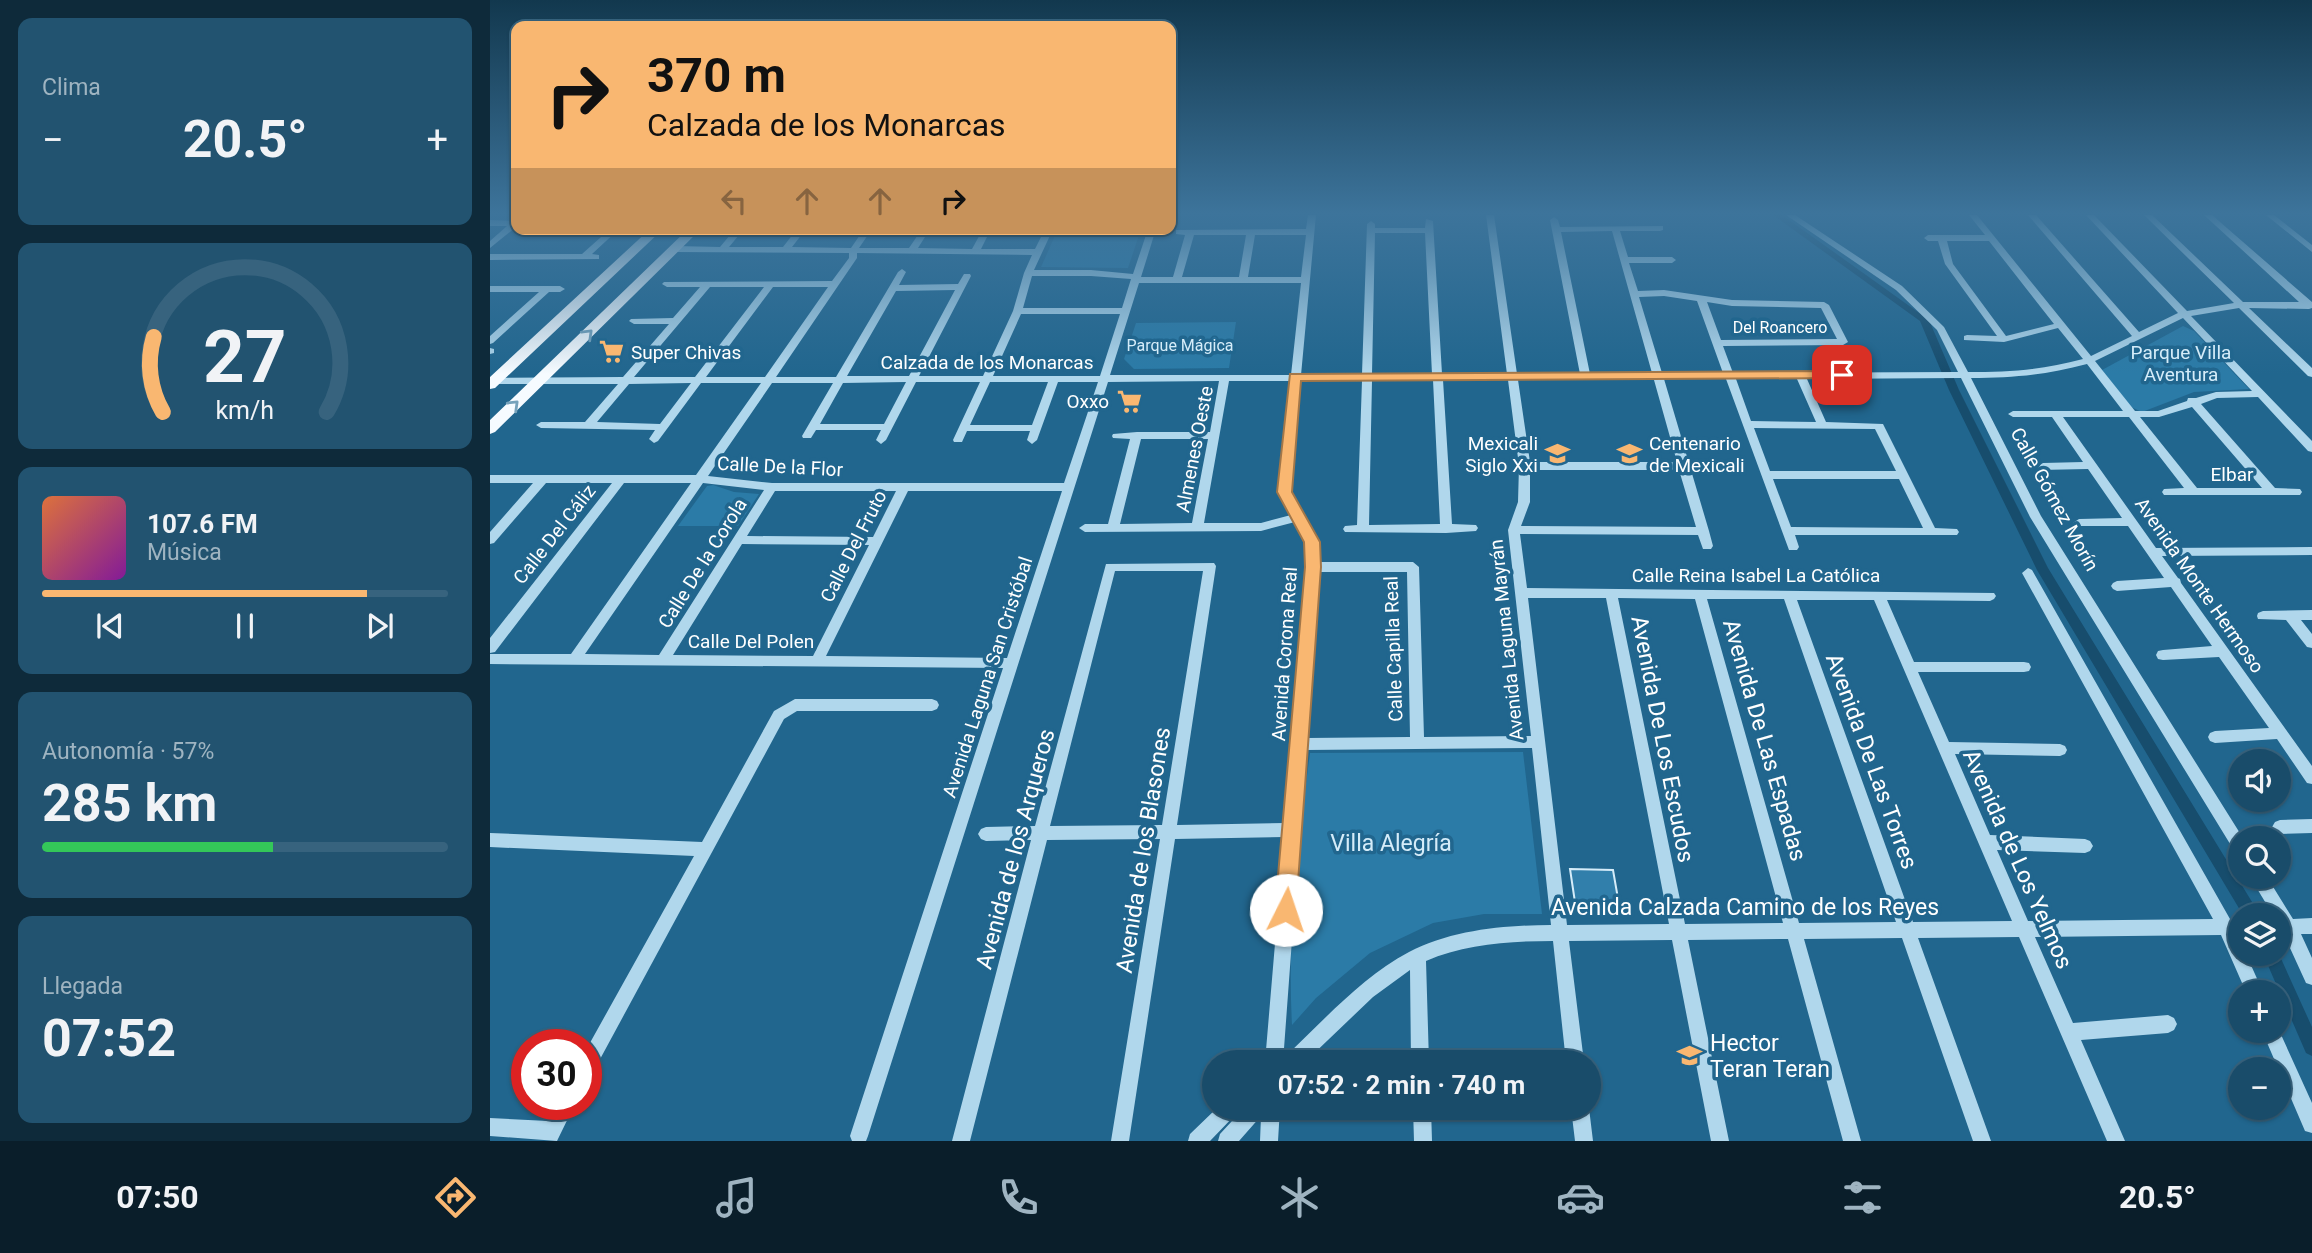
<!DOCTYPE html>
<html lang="es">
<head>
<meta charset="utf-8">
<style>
  :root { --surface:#194c6a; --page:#225370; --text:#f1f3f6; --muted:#9fb4c1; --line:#37637e; --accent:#f9b771 }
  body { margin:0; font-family:Roboto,sans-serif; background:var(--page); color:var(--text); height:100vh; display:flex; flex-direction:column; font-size:26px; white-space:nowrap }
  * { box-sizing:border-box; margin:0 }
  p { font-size:23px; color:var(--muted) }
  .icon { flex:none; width:38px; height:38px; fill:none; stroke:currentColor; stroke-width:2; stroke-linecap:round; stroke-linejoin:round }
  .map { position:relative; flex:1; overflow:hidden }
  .details { display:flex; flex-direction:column; gap:18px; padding:18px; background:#0e2a3a; width:490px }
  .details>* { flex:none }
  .guide { position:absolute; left:21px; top:21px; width:665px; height:214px; border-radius:14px; box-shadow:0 2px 5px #0004,0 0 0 2px var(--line); background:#f9b771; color:#111; overflow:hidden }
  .fabs { position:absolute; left:1738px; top:749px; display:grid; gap:14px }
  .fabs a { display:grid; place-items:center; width:63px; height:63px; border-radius:50%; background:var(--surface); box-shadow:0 2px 5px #0004,0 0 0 2px var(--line); font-size:35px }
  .speed { position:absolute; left:21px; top:1029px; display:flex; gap:14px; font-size:35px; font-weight:700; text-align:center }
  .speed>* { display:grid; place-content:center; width:91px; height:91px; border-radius:50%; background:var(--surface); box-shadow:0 2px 5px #0004,0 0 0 2px var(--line); line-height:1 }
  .speed .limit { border:10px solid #d22; background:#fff; color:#111 }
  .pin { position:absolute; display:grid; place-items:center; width:60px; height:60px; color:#fff; margin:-30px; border-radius:14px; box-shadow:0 4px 10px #0006 }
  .me { position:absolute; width:77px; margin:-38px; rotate:4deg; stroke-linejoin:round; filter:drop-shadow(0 0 5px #0008) }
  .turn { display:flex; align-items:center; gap:24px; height:147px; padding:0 21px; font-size:32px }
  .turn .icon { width:91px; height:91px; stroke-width:2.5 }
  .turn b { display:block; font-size:49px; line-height:60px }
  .lanes { display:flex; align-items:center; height:66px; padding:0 21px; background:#0003; justify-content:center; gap:35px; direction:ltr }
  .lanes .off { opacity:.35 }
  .big { font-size:52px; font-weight:700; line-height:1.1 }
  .details .tile { flex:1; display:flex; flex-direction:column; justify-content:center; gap:10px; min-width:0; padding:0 24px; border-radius:14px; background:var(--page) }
  .details .dial { align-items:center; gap:0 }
  .dial svg { height:182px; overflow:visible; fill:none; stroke:var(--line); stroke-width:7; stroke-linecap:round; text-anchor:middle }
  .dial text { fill:var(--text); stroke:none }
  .song { display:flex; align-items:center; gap:21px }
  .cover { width:84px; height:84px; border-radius:10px; background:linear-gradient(135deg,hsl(20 70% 55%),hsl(290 70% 35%)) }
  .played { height:7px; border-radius:4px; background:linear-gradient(90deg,var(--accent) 80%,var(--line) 80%) }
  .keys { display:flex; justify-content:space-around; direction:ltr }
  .heat { display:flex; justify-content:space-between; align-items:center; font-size:38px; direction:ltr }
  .charge { height:10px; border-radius:5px; background:linear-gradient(90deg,#34c759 57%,var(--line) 0) }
  .trip { position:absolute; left:712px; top:1050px; width:399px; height:70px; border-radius:35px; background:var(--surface); box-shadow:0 2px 5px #0004,0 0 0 2px var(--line); font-weight:700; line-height:70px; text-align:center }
  .menu { display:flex; height:112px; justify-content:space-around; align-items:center; background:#0a1e2a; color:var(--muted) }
  .menu .icon { width:49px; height:49px }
  .menu .current { color:var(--accent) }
  .menu b { font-size:32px; color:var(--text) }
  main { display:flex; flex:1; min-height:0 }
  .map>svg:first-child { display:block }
</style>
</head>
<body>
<main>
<section class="details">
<div class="tile"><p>Clima</p>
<div class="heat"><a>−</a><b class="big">20.5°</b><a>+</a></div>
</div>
<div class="tile dial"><svg viewBox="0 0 100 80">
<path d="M14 69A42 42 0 1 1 86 69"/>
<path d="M14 69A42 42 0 0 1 10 36" stroke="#f9b771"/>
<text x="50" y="56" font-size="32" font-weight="700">27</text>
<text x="50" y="72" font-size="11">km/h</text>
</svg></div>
<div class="tile">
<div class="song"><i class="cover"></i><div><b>107.6 FM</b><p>Música</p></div></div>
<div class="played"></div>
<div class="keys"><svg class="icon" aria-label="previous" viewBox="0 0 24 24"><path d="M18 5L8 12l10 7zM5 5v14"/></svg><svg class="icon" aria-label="pause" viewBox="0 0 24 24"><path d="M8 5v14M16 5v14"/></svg><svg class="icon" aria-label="next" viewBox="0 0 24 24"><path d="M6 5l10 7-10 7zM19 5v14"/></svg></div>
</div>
<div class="tile"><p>Autonomía · 57%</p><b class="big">285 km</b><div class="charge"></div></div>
<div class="tile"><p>Llegada</p><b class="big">07:52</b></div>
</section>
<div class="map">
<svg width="1822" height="1141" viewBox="0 0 1822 1141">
  <rect width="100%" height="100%" fill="#21668e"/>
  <path fill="#2b7ba7" d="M568,229H651L638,268L551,267Z
    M746,322L739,368L644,369L634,359L646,323Z
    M1693,326L1704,331L1759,389L1704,392L1652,412L1641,407L1612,370Z
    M223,485L244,492L269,494L248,526H188L217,486Z
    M1033,752L1052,914H994L943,923L880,953L826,998L802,1025C797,935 808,843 820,753Z"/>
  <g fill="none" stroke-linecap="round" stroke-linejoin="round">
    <path fill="#174d6d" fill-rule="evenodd" d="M1283,215H1292L1439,320L1469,390L1558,568L1770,915H1753L1547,570L1459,390L1430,321Z
      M1788,952L1822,1027V1056L1816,1053L1773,954H1788Z"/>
  </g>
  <path fill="#317fab" stroke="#d5ecf9" stroke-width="2" d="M1080,869L1123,870L1130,910L1086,909Z"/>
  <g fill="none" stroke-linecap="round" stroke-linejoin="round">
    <path fill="#b0d7ec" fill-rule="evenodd" d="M818,215H826L811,375L872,374L877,224L881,221L885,224V228H935L936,219L943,221L952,374H1017L996,215H1004L1027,374H1090L1060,220L1064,217L1068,220L1070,227L1173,226V230L1170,231H1130L1138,257H1182L1186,260L1182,263H1139L1148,291L1174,290L1242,300L1334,302L1339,305L1358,342L1353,345L1233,346L1243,373L1468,372L1447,330L1406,290L1296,215H1305L1412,286L1454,327L1478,372C1519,372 1552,370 1593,359L1568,328L1514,342L1474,340V336L1477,335L1507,336L1455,264L1448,241H1438L1434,238L1438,235H1495L1479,215H1487L1601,356L1642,336L1538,215H1546L1649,332L1688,313L1596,215H1604L1697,311L1744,303L1654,215H1662L1753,302H1809L1714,215H1722L1822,302V308L1819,309L1759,308L1822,368V377L1818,376L1749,308L1701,316L1822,441V452L1818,451L1768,397L1727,398L1711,404L1785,488L1810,489L1812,492L1810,495H1674L1672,492L1674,489L1694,488L1639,417H1573L1666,548L1822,547V555L1672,556L1688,578L1690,579L1691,583L1822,766V784L1817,783L1787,739L1725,743L1720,741L1718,737L1720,733L1725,731L1779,728L1729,657L1673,660L1668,659L1666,655L1668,651L1673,650L1722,646L1681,587L1627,591L1623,589L1621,586L1623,583L1627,581L1674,578L1638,526H1585L1583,523L1589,519L1632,518L1598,469L1549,470L1547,467L1553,463L1593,462L1562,417H1523L1518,414L1523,411H1633L1597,364C1556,375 1523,378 1481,378L1551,516L1753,838H1750V854L1745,852L1540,517L1471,378L1317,379L1336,422L1393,424L1445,528L1467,529L1469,532L1467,535H1305L1309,547L1307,550H1299L1236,379H1174L1219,531L1223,546L1221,549H1213L1208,535L1030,534L1037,588L1504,593L1506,596L1504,599L1500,601L1397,600L1424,662H1534L1539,663L1541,667L1539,671L1534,672H1428L1459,742L1570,744L1575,746L1577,750L1575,754L1570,756L1465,754L1500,835L1595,839L1600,841L1603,846L1600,851L1595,853L1507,850L1538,921L1723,919L1532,573L1538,568L1542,570L1740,919H1750V935H1748L1750,940V954H1756L1773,992H1756L1731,935L1545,937L1583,1023L1678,1015L1684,1018L1687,1024L1684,1030L1678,1033L1591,1040L1635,1141H1617L1529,937L1428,938L1501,1141H1483L1412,938L1314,939L1371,1141H1353L1298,939L1198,940L1239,1141H1221L1182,940L1079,941L1094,1062H1076L1063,941C1021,941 975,944 936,961L939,1062H921L920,970L883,997L815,1062H793L796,1056C835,1019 872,977 919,952C961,930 1015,925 1061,925L1042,748L816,750L793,1062H775L794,837L685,839L639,1141H621L670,839L557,840L480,1141H462L541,840L496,841L491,839L488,834L491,829L496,827L545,826L616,564L724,563L726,566L687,825L795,823L817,567L816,542L805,522L771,531L595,532L589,528L595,524H618L640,439L623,438L622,436L623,434L647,432H720L729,381L618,382L378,1136L376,1141H362L360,1136L513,668L0,664V654H81L201,483H134L5,652L0,653V638L122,483H56L4,543L0,544V532L43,483H0V475H206L271,383H211L168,441L164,443L159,439L165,430L51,428L46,425L51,422H95L128,384H0V378L133,377L179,324H144L139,321L141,319L183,318L210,287H177L172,284L174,282L342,281L359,258V253L185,252L181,249L185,246L230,247L245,229H254L239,247H293L307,229H316L302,247L361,248L374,229H382L369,248H419L432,229H440L428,248L482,249L493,229H501L491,249H545L555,229H563L544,270H601L643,274L658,229H666L651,277H683L695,235L686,234V230L816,229ZM1122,231L1162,373L1100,374L1071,232ZM885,233H935L942,374H882ZM704,235H756L749,277H692ZM765,235H816L811,277H758ZM1457,241H1499L1564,324L1516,336L1463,264ZM367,253L542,255L534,273L523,311L493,376H429L481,276L480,274H474L468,284L409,285L416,272L412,269L408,272L346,377H286L367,258ZM542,276H601L641,279L632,308H533ZM649,283H811L801,375H620ZM220,287H274L205,377H144ZM283,287H338L275,377H216ZM465,290L419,376H357L406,291ZM1174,296L1207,301L1233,373H1172L1149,297ZM1217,302L1242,306L1331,308L1347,339L1231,340ZM531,314H630L610,376H503ZM1693,318L1762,391L1726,392L1706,398H1698L1697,401L1668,411H1645L1605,361ZM1246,379H1307L1326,422L1261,421ZM943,380L950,524L879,525L882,381ZM953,380H1018L1029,466L1028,502L1018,530L1041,736L934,737L929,567L923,562H829L828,542L800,492L810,381H872L867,525L855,526L853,529L855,532L956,533L986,531L988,528L986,525L962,524ZM1028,380H1164L1187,462H1040ZM739,381H800L788,492L801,515L771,523H714ZM416,382L394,424H330L353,383ZM426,382H490L463,440L464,442H472L477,431H540L537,440L542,444L547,440L568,382H608L574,483H282L218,476L282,383H343L312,436L313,438H321L326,430H391L386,440L391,444L396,440ZM500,382H558L542,425H480ZM201,383L170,424L107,422L139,384ZM1702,407L1772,488H1707L1650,417H1669ZM1264,428L1385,429L1406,471H1280ZM651,439H718L702,523L630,524ZM1040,470H1189L1206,527L1031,526L1040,502ZM1283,479H1409L1433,528L1301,527ZM213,483L274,490L169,655L95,654ZM285,491H406L383,537L257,536ZM418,491H572L517,658L336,656ZM252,544L379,545L323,656L183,655ZM625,571H713L672,825L560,826ZM829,572H917L920,737L817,738ZM1038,598H1116L1179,924L1077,925ZM1128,598L1205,599L1293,923L1195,924ZM1217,599H1294L1406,922L1309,923ZM1307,600H1384L1522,921L1423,922Z
      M1776,215H1784L1822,245V252Z
      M0,220L26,221V227L0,248V241L17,226H0Z
      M120,229H129L102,254L109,255V259L0,260V254H92Z
      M0,286H70L75,289L70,292H59L3,343L0,344V336L49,292H0Z
      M0,348L4,349V353L0,354Z
      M1822,610V620H1811L1822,634V648L1817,647L1796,620L1768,619L1767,616L1768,613L1773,611Z
      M305,699H442L447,701L449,705L447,709L442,711H307L294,719L102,1074L96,1077V1050L204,856L0,847V833L212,842L284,711Z
      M1822,819V833L1790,834L1785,832L1782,827L1785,822L1790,820Z
      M1760,877H1777L1803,919L1822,918V934H1811L1822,958V985L1816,983L1794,935H1788V915H1783Z
      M1788,1028L1822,1103V1133L1815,1131L1772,1031H1788Z
      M66,1104H85L67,1141L0,1136V1118L58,1121Z
      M727,1108H749L746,1114L720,1141H698L700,1134Z
      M754,1108H790L788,1141H770L771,1116L749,1141H728L730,1134Z
      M923,1108H941L942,1141H924Z
      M1081,1108H1099L1103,1141H1085Z"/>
    <path fill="#f6fbff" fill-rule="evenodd" d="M160,229H173L5,388L0,389V377Z
      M198,229H211L5,432L0,434V420Z"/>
  </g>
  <defs><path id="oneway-chevron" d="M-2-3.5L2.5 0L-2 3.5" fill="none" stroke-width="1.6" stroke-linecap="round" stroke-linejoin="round" transform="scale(1.75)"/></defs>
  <g stroke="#76a2bb">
    <use href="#oneway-chevron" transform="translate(98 334) rotate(-44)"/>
    <use href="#oneway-chevron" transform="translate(24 405) rotate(-44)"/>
  </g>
  <linearGradient id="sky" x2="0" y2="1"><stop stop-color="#12384e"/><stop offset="0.57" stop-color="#3d749b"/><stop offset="1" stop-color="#3d749b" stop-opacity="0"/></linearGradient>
  <rect width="1822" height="374" fill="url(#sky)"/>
  <path fill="#f9b771" stroke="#a27749" stroke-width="2" d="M1352,371L1359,375L1357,378L811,381L802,492L830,542L831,567L806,910L803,917L796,920L789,917L785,910L815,567L814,542L787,492L800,374Z"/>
  <defs>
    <symbol id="supermarket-bare" viewBox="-9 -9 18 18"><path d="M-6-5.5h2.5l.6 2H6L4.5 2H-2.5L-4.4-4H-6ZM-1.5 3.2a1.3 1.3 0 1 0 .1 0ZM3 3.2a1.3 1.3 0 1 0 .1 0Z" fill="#f9b771" stroke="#21668e" stroke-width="2.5" paint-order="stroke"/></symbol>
    <symbol id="school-bare" viewBox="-9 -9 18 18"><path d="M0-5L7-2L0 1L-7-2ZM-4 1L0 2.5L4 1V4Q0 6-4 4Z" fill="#f9b771" stroke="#21668e" stroke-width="2.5" paint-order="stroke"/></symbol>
  </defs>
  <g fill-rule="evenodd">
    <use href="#supermarket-bare" x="104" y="334" width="35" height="35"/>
    <use href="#supermarket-bare" x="622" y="384" width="35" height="35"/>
    <use href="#school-bare" x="1050" y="436" width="35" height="35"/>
    <use href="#school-bare" x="1122" y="436" width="35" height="35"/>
    <use href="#school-bare" x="1182" y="1038" width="35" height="35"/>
  </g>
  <g text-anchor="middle" stroke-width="7" stroke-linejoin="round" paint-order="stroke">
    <g font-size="16" fill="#fff" stroke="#21668e">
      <text x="1290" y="333">Del Roancero</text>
    </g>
    <g font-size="16" fill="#d5ecf9" stroke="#21668e">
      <text x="690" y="351">Parque Mágica</text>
    </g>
    <g font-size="19" fill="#fff" stroke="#21668e" text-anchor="start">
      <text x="141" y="359">Super Chivas</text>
      <text x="619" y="408" text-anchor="end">Oxxo</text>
      <text x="1048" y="450" text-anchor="end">Mexicali<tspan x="1048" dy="22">Siglo Xxi</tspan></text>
      <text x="1159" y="450">Centenario<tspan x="1159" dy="22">de Mexicali</tspan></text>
    </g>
    <g font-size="19" fill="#d5ecf9" stroke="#21668e">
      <text x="1691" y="359">Parque Villa<tspan x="1691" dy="22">Aventura</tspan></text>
    </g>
    <g font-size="19" fill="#fff" stroke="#21668e">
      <text x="497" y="369">Calzada de los Monarcas</text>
      <text transform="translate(704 449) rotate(-79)" y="7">Almenes Oeste</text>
      <text transform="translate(290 466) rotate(3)" y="7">Calle De la Flor</text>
      <text x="1742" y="481">Elbar</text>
      <text transform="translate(1565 499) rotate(61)" y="7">Calle Gómez Morín</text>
      <text transform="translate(64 534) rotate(-52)" y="7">Calle Del Cáliz</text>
      <text transform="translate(363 546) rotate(-63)" y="7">Calle Del Fruto</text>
      <text transform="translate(212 563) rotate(-58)" y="7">Calle De la Corola</text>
      <text x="1266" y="582">Calle Reina Isabel La Católica</text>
      <text transform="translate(1710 585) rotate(55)" y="7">Avenida Monte Hermoso</text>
      <text transform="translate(1016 640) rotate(-96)" y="7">Avenida Laguna Mayrán</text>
      <text x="261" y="648">Calle Del Polen</text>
      <text transform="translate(903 649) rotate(-92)" y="7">Calle Capilla Real</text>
      <text transform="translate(794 654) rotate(-86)" y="7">Avenida Corona Real</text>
      <text transform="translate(497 677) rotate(-72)" y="7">Avenida Laguna San Cristóbal</text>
    </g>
    <g font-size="23" fill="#fff" stroke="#21668e">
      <text transform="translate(1173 739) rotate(79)" y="8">Avenida De Los Escudos</text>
      <text transform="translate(1275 740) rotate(74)" y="8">Avenida De Las Espadas</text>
      <text transform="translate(1382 761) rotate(70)" y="8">Avenida De Las Torres</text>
      <text transform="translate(525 849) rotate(-75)" y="8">Avenida de los Arqueros</text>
      <text transform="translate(653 850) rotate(-81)" y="8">Avenida de los Blasones</text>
      <text transform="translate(1528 859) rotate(66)" y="8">Avenida de Los Yelmos</text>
      <text x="1255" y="915">Avenida Calzada Camino de los Reyes</text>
    </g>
    <g font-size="23" fill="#d5ecf9" stroke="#21668e">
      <text x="901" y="851">Villa Alegría</text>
    </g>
    <g font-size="23" fill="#fff" stroke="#21668e" text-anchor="start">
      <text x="1220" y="1051">Hector<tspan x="1220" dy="26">Teran Teran</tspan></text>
    </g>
  </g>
</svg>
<div class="fabs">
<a><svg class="icon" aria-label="sound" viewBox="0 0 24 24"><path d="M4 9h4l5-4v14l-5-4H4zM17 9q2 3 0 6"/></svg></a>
<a><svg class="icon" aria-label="search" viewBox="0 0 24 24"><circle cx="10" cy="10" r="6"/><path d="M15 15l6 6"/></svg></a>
<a><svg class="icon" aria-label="layers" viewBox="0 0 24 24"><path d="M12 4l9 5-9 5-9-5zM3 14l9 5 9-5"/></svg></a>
<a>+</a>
<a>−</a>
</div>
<div class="speed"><div class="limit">30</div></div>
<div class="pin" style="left:1352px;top:375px;background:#d93025"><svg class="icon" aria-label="arrive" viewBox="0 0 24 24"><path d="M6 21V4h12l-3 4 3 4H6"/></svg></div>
<svg class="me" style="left:796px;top:910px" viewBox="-20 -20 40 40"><circle r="19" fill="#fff"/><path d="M0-13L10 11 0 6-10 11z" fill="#f9b771"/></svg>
<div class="trip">07:52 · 2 min · 740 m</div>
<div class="guide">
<div class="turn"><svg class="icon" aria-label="right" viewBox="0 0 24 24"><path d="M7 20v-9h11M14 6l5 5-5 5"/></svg><div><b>370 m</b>Calzada de los Monarcas</div></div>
<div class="lanes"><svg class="icon off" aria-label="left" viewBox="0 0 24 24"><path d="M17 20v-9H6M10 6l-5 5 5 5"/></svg><svg class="icon off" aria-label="ahead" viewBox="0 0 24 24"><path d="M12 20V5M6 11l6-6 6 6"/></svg><svg class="icon off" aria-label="ahead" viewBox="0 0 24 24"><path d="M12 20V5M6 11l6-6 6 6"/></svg><svg class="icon" aria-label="right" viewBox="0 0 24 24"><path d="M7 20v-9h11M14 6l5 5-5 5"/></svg></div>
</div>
</div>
</main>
<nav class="menu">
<b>07:50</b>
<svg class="icon current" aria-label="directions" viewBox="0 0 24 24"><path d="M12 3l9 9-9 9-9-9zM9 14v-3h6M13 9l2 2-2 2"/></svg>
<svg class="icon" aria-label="music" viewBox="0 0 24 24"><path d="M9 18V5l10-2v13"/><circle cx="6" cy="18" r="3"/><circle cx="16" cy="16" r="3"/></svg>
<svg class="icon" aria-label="phone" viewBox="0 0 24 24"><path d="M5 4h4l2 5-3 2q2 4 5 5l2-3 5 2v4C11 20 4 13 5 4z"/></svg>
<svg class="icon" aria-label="climate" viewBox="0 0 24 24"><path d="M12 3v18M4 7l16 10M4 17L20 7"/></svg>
<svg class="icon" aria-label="car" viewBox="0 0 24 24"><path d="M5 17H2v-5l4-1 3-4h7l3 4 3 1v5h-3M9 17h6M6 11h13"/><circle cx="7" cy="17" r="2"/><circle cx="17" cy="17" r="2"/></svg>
<svg class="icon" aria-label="filters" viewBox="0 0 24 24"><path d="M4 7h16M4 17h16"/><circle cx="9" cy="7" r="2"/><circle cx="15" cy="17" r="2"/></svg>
<b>20.5°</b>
</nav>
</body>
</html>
